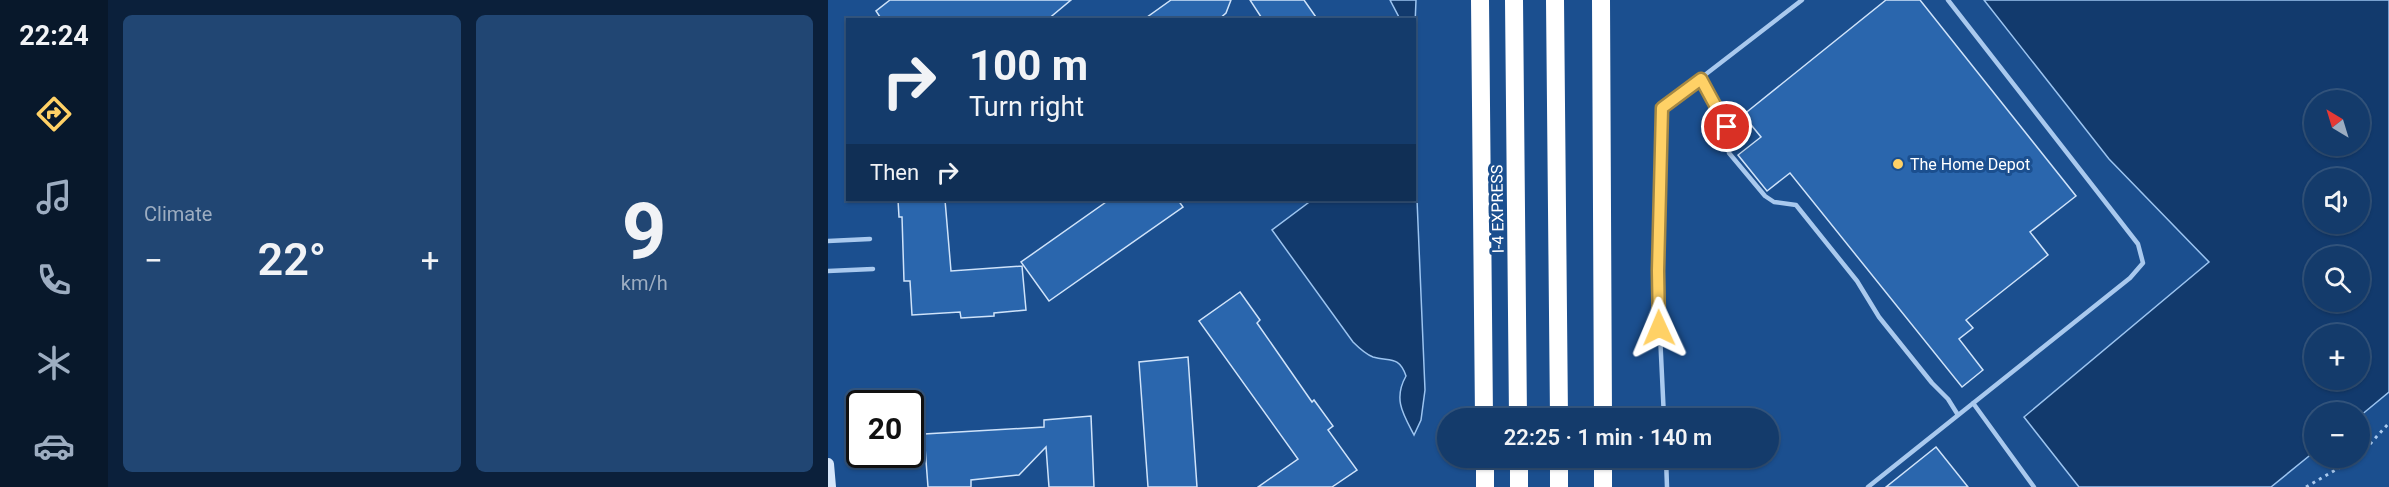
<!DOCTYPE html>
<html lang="en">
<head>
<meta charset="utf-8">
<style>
  :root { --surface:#143b6b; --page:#214673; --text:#f1f3f6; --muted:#9dadc1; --line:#33557e; --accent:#ffd166 }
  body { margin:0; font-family:Roboto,sans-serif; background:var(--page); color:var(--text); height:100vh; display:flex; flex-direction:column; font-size:22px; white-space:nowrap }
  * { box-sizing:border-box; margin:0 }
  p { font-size:20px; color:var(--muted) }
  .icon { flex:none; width:33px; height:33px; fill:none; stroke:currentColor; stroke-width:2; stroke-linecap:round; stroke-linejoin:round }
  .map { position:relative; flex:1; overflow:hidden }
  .side { display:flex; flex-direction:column; gap:15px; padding:15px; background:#0b203b; width:720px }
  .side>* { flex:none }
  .banner { position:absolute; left:18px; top:18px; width:570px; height:183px; border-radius:0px; box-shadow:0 2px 4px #0004,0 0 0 2px var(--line); background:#143b6b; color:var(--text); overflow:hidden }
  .needle { width:39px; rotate:322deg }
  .tools { position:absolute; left:1476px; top:90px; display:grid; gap:12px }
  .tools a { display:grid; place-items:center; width:66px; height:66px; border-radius:50%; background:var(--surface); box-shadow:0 2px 4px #0004,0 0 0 2px var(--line); font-size:30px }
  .speed { position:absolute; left:18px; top:390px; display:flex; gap:12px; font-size:30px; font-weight:700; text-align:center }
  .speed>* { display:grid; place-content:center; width:78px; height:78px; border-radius:50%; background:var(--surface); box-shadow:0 2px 4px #0004,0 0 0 2px var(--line); line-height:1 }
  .speed .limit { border:3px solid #111; border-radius:9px; background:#fff; color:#111 }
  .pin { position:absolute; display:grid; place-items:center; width:51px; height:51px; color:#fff; margin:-26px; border:3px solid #fff; border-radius:50%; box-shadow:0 2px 6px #0007 }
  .me { position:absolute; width:66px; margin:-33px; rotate:359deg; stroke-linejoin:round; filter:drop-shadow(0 0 4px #0008) }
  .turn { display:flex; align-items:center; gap:21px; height:126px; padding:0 24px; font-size:27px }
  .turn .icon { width:78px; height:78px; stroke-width:2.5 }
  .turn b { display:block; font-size:42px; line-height:51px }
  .then { display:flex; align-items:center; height:57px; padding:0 24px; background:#0003; gap:12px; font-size:22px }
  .big { font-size:45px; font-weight:600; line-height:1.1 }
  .side .card { flex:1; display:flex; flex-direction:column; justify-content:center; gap:9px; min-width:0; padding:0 21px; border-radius:9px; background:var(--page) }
  .side .dial { align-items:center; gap:0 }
  .dial b { font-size:78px; line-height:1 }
  .heat { display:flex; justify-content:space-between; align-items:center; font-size:33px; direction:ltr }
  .side .tiles { flex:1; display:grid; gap:15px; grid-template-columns:repeat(2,1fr) }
  .trip { position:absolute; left:609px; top:408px; width:342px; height:60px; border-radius:30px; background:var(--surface); box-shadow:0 2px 4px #0004,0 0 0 2px var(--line); font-weight:600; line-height:60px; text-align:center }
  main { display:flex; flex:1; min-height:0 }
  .menu { display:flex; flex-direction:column; width:108px; justify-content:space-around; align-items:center; background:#08182b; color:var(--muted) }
  .menu .icon { width:42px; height:42px }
  .menu .on { color:var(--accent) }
  .menu b { font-size:27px; color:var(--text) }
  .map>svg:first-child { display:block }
</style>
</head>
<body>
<main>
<nav class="menu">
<b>22:24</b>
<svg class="icon on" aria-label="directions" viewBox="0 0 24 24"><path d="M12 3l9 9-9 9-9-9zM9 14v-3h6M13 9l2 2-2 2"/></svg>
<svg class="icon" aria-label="music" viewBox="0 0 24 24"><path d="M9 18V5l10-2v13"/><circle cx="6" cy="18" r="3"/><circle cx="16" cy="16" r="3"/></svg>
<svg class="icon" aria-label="phone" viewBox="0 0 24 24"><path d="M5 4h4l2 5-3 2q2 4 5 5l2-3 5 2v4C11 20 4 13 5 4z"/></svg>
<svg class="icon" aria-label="climate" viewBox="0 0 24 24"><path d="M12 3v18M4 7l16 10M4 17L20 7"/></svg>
<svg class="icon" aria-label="car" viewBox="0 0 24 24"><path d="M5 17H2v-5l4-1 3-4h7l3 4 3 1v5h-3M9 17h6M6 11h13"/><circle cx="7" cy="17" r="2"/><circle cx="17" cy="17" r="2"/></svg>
</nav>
<section class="side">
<div class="tiles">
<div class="card"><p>Climate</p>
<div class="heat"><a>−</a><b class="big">22°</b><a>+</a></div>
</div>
<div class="card dial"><b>9</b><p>km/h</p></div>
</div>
</section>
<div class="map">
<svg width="1561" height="487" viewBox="0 0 1561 487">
  <rect width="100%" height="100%" fill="#1b4f8f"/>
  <path fill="#123a6d" stroke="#9cc4f0" stroke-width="1.5" fill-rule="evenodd" d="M562,0H588L587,25L586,20L572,19Z
    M1156,0H1561V392L1532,416V412H1486V452L1443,487H1251L1196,417L1381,262L1281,159ZM1486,100H1532V146H1486ZM1486,178H1532V224H1486ZM1486,256H1532V302H1486ZM1486,334H1532V380H1486Z
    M587,152L597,390L593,420L586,435C575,414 565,399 578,376C571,355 561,362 545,357C537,354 531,348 525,342L444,230L484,200H586Z"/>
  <path fill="#2a66ad" stroke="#cfe3fa" stroke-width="1.5" d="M62,0H243L219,20H54L48,11Z
    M343,0H403L398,13L390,20H315Z
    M422,0H476L490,20H435Z
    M1058,0H1092L1248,196L1202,232L1220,255L1138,320L1145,328L1131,339L1155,370L1134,387L962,173L939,191L910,155L933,137L915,115Z
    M70,200H117L123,271L194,266L198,310L166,313V316L133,318L132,312L84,315L82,281H76L74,217H71Z
    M281,200H350L355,207L221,301L193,262Z
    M412,292L432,320L429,323L484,402L486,400L505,426L500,430L529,470L504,487H430L470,459L371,321Z
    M360,357L369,487H320L311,362Z
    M263,416L266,487H221L218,447L191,475L143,480V487H100L96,434L216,427V420Z
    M1108,447L1140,487H1058Z"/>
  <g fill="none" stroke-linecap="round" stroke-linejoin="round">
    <path stroke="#a9c9ee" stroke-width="3" stroke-dasharray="3 4.5" stroke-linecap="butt" d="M1532,455L1561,423
      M1478,487L1528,458"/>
    <path stroke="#a9c9ee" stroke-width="4.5" d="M873,79L899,127L901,153L937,196L946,202L968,205L1029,281L1051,317L1104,383L1120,399L1130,415
      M0,241L42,239
      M0,271L45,269
      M1145,403L1206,487
      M836,418L829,271L834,108L974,0
      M838,458L839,487
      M1040,487L1302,278L1315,263L1310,244L1120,0"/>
    <path stroke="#d6e6fa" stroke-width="12" d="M0,464L2,487"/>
    <path stroke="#fff" stroke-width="18" d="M652,0L656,418
      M686,0L690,418
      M727,0L731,418
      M773,0L775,418
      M657,458V487
      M691,458V487
      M731,458V487
      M775,487V458"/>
  </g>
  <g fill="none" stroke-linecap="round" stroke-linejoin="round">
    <defs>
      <path id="route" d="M831,328L830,271L834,108L873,79L899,127"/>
    </defs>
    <use href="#route" stroke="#a68842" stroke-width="15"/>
    <use href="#route" stroke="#ffd166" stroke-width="10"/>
  </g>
  <circle fill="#ffd166" stroke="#1b4f8f" stroke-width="2" cx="1070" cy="164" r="6"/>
  <g text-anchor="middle" stroke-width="6" stroke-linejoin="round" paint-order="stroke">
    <g font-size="16" fill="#fff" stroke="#1b4f8f" text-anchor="start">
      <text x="1082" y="170">The Home Depot</text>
    </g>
    <g font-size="16" fill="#fff" stroke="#1b4f8f">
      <text transform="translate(669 209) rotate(-91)" y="6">I-4 EXPRESS</text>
    </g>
  </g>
</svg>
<div class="tools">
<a><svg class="needle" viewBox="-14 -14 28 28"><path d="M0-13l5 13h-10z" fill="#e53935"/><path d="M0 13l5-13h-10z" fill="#9dadc1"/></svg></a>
<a><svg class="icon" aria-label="sound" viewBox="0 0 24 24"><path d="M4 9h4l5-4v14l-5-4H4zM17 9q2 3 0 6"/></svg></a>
<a><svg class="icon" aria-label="search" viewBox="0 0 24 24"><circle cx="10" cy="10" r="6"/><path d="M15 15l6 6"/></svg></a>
<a>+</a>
<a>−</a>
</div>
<div class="speed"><div class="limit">20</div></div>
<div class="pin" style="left:899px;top:127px;background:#d93025"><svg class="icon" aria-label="arrive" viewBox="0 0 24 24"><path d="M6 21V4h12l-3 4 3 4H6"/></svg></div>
<svg class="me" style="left:831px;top:328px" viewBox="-20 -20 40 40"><path d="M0-17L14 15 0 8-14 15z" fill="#ffd166" stroke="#fff" stroke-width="4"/></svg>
<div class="trip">22:25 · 1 min · 140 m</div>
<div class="banner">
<div class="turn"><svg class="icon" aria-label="right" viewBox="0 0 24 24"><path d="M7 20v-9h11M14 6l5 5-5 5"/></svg><div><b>100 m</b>Turn right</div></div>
<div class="then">Then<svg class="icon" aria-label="right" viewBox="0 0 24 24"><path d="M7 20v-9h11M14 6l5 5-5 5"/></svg></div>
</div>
</div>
</main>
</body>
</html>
